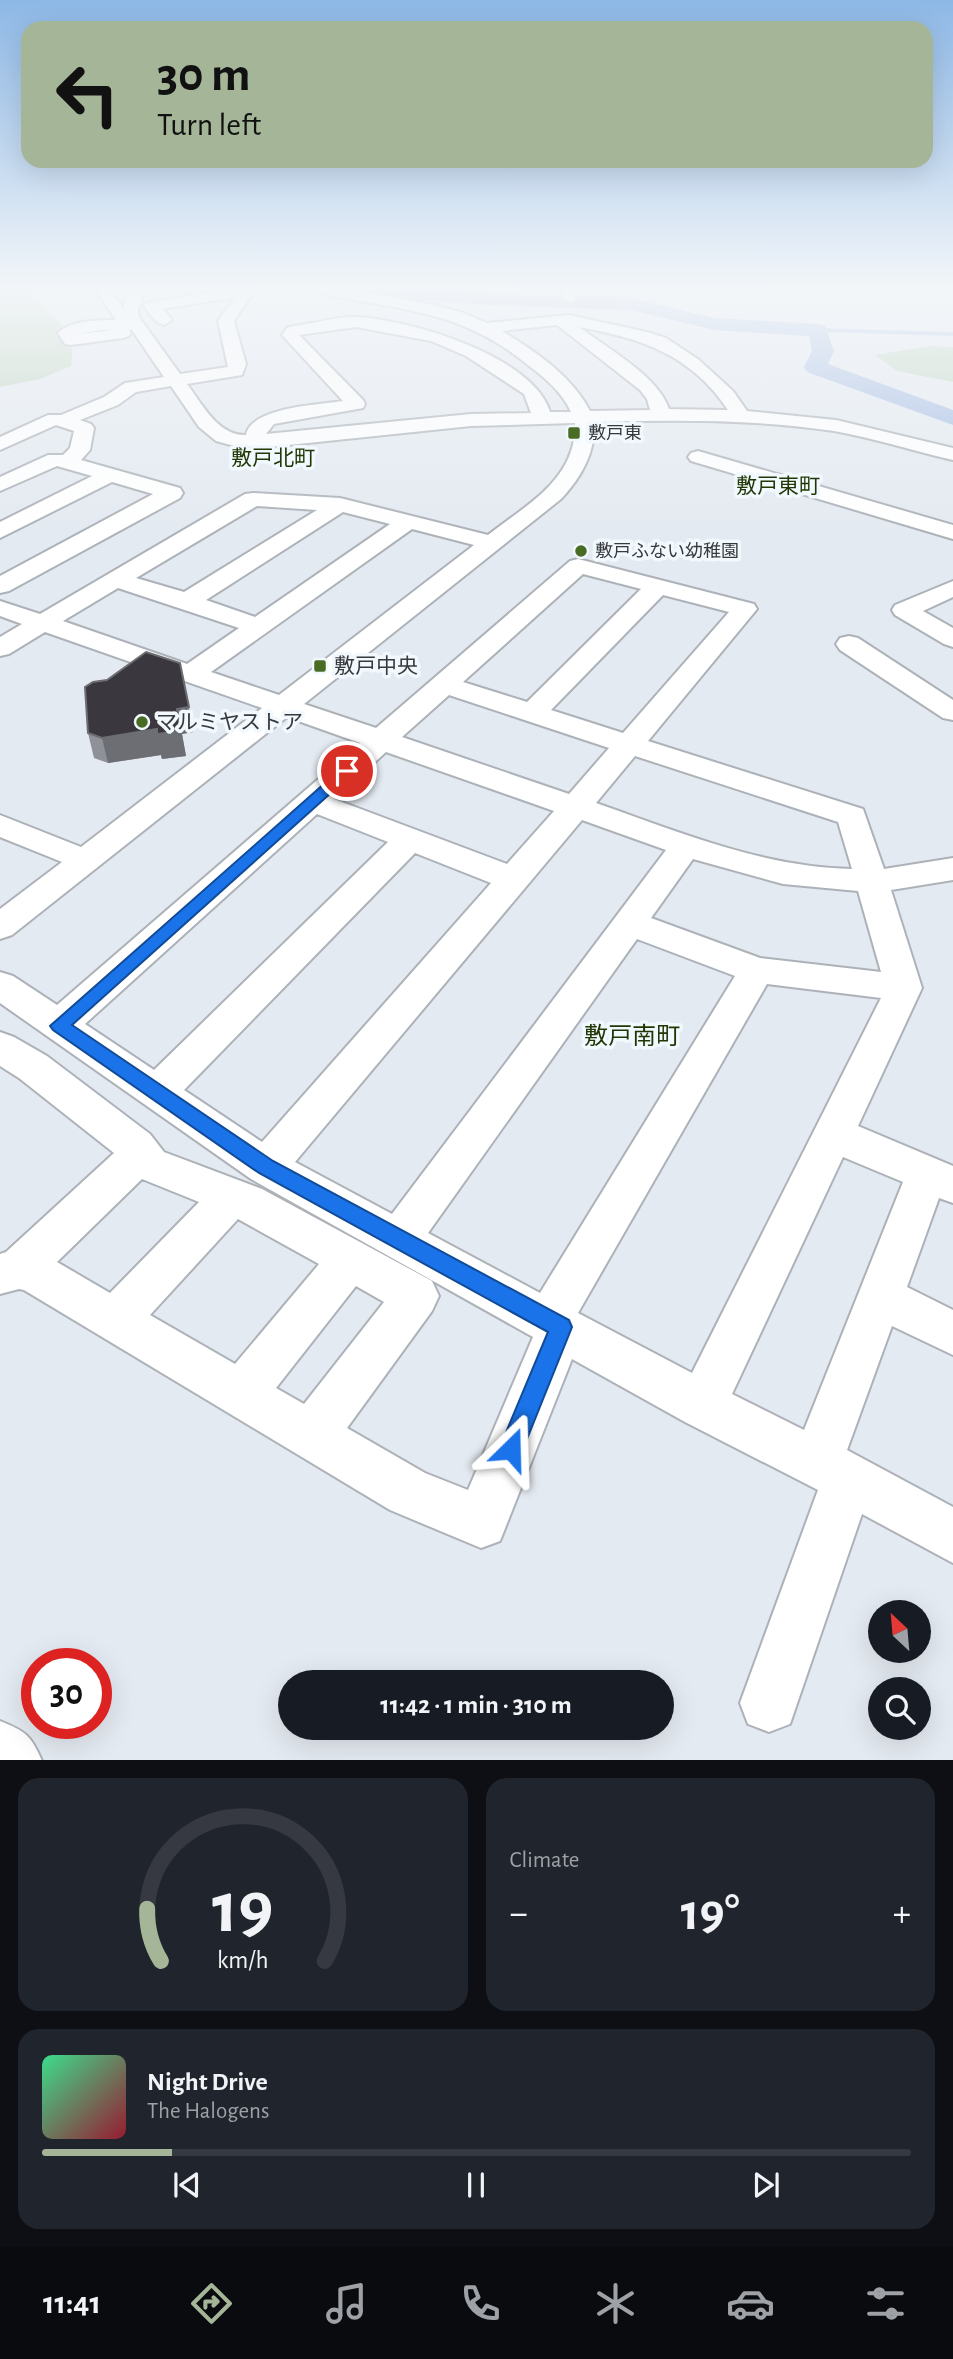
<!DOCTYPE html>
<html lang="en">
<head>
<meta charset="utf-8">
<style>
  :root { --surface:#171b24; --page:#20242c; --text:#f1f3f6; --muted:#9ea1a6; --line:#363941; --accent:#a5b698 }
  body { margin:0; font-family:"Alegreya Sans","Noto Sans JP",sans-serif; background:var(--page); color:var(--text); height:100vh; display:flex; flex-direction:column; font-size:26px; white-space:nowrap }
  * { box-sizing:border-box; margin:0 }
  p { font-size:23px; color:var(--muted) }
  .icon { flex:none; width:38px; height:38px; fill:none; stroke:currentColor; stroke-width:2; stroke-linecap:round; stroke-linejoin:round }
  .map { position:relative; height:1760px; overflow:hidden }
  .details { display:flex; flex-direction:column; gap:18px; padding:18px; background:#0d0f14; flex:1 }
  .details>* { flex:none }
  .guide { position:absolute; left:21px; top:21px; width:912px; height:147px; border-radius:21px; box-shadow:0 7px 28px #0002; background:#a5b698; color:#111; overflow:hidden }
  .needle { width:46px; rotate:334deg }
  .fabs { position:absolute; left:868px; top:1600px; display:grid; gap:14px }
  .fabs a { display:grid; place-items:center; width:63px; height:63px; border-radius:50%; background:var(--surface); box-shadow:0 7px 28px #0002; font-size:35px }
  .speed { position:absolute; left:21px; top:1648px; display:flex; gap:14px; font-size:35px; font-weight:700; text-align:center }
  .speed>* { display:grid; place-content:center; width:91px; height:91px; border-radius:50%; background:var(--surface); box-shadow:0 7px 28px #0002; line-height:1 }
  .speed .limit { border:10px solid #d22; background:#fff; color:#111 }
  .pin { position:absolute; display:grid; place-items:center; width:60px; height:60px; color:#fff; margin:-30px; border:4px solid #fff; border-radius:50%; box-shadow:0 2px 7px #0007 }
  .me { position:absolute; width:77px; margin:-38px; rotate:22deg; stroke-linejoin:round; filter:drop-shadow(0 0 5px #0008) }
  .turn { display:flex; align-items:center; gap:24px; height:147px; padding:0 21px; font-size:32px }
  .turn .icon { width:91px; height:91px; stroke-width:2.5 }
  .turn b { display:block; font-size:49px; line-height:60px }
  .big { font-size:52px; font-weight:700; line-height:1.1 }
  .details .tile { flex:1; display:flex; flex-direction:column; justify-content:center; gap:10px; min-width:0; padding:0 24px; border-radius:21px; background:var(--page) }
  .details .dial { align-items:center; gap:0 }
  .dial svg { height:182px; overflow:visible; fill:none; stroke:var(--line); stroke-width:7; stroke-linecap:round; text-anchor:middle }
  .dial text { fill:var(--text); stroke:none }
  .song { display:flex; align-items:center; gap:21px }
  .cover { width:84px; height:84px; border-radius:10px; background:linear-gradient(135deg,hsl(150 70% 55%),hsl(350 70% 35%)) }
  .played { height:7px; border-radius:4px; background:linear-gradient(90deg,var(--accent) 15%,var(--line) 15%) }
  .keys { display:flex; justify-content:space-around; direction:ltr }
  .heat { display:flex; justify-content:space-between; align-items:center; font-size:38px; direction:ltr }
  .details .tiles { flex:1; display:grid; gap:18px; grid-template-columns:1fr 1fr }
  .tile:last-child { grid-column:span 2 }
  .trip { position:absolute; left:278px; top:1670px; width:396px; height:70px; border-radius:35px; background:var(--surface); box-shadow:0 7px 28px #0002; font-weight:700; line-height:70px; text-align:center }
  .dock { display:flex; height:112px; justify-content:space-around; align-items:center; background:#090b0e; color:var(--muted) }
  .dock .icon { width:49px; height:49px }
  .dock .active { color:var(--accent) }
  .dock b { font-size:32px; color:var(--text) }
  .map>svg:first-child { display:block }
</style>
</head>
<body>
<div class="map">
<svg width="953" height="1761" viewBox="0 0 953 1761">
  <rect width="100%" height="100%" fill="#e4eaf1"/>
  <path fill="#c0d5bf" d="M0,287H31C44,316 79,326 71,366L41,379L0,387Z
    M931,346L953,347V382L897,371L875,355Z"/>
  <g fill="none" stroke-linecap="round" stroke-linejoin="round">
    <path stroke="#a6bde3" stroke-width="3.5" d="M818,330L953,334"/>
    <path fill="#a6bde3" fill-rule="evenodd" d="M341,287H416L486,293L631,298L714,318L818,324L825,326L834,351L828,364L953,410V425L807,372L804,367L812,351L809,336L714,330L631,310L486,305L351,293Z"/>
    <defs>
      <path id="minor" d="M127,287H143L145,290L138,310L139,317L180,374L228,367L218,321L235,297L163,309L172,320L164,325C155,323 149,313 144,306L146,303L242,287H267L251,296L234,321L246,364L242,375L187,384C202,404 218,436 246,435C251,407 318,405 343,401L282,335L287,328L293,326C313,324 336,316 357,317C411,320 533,356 550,412H571C562,392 545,378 528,365C455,305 394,312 309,290L306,287H334L420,302L461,312L487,323L569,315L647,332L666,338L699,360L733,391L747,411L836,420L953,448V460C914,451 874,438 834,431C754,419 674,420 594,422C596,452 581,478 561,499L304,704L376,728L570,561L578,559L754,604L757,609L648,741L863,809L884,869L953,858V880L891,890L922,988L858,1126L953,1166V1203L939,1198L907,1287L953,1310V1355L892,1326L847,1450L953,1507V1563L862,1514L790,1724L769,1732L748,1724L740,1703L818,1490L685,1422L572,1359L500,1541L481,1548L390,1510L24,1290L19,1289L0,1294V1254L6,1252L114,1153L19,1078L0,1066V1032L14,1037L47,1056L150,1134L164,1152L262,1189L432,1281L439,1296L432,1311L347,1428L425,1473L468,1490L533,1337L251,1179L0,1003V972L13,976L57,1005L360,743L287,717L12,935L0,939V909L62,862L0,837V815L81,847L262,708L45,632L9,654L0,656V637L22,624L0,616V601L40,614L245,494L253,493L340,498L488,535C526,505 577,479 575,423L471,426L279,446L238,447L216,441L199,427L171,386L136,392L118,405L80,420L91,424L94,428L90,450L81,460L180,488L183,493L180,498L9,591L0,593V576L153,494L112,482L0,538V522L92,476L57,466L0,491V477L48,455H63L70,448L74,431L56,425L0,450V437L48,415H61L104,397L125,383L164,377L132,330H129L131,333L129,336L123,338L71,345L65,344L58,333C71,320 98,320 116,320L96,291L99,288H109L123,308L129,290ZM557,325L640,390L647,399L650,410L590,411C572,376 535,351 502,331ZM356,327L431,341L466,356L524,394L531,413L471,414L266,434L274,424L363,408L365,404L363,400L299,335ZM579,327C640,338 691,354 728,410L669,409C658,376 607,348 579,327ZM102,330H112L78,334ZM257,506L317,510L184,592L136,578ZM343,512L390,524L255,617L206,600ZM412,529L474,545L279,695L211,672ZM583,574L641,589L527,702L463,682ZM118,588L239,628L187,664L63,621ZM663,595L729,612L623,733L551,710ZM449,695L609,748L569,794L402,737ZM386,752L554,811L507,864L334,799ZM635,756L838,822L852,869C762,867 679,832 596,803ZM317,814L388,842L154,1070L85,1024ZM582,820L666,850L392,1214L295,1162ZM415,853L491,883L262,1142L184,1090ZM693,859L783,884L858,891L881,972L760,958L651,918ZM637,939L735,976L540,1293L428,1233ZM767,984L881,998L692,1373L578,1313ZM843,1157L903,1182L804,1430L732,1394ZM142,1179L199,1202L110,1293L57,1262ZM238,1219L319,1264L235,1364L150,1315ZM356,1286L384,1302L304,1404L276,1388Z
        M560,287H576L574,301H564Z
        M698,451L953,525V539L691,461L688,457L691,453Z
        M953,581V597L923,611L953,628V647L944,644L895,615L892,610L895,605Z
        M849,636L858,638L953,700V720L943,718L840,650L836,644L840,638Z
        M0,1721C25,1731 31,1735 42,1761H0Z"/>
    </defs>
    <use href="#minor" stroke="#acb2b8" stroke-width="4"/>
    <use href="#minor" fill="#fff" fill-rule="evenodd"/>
  </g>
  <path fill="#8f9198" d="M107,680L193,732L182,734L186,756L162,759L161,755L108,763L94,758L88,733Z"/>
  <path fill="#6d6d74" d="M189,707L193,732L182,734L186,756L162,759L161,755L108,763L102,738L157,729L177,709Z"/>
  <path fill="#3a383e" stroke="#6d6d74" stroke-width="2" d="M146,652L180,663L189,707L177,709L181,731L157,734V729L102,738L88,733L85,687L93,682L107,680Z"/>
  <linearGradient id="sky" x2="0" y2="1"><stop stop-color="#8db8e6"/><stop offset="0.54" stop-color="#f3f6f9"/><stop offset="1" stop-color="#f3f6f9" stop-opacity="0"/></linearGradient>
  <rect width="953" height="533" fill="url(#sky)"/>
  <path fill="#1a73e8" stroke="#114b97" stroke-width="2" d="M347,767L352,768V774L72,1025L273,1161L569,1320L572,1327L523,1449L520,1457L511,1461L503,1457L499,1449L548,1332L259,1173L53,1030L50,1026L342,768Z"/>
  <g fill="#496c24" stroke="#f1f8fe" stroke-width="2.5">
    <rect x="567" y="426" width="14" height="14" rx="3.5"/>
    <circle cx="581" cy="551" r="7"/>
    <rect x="313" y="659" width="14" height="14" rx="3.5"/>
    <circle cx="142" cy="722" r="7"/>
  </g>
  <g text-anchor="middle" stroke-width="7" stroke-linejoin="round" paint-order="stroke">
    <g font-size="18" fill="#37393c" stroke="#f1f8fe" text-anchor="start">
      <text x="588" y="439">敷戸東</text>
      <text x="595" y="557">敷戸ふない幼稚園</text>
    </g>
    <g font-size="21" fill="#213805" stroke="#f1f8fe">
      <text x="273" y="465">敷戸北町</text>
      <text x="778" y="493">敷戸東町</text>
    </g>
    <g font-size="21" fill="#37393c" stroke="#f1f8fe" text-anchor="start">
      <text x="334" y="673">敷戸中央</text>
      <text x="156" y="729">マルミヤストア</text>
    </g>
    <g font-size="24" fill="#213805" stroke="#f1f8fe">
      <text x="632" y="1044">敷戸南町</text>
    </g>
  </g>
</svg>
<div class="fabs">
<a><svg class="needle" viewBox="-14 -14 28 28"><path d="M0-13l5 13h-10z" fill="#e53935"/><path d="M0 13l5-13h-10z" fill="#9ea1a6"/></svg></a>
<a><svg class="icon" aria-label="search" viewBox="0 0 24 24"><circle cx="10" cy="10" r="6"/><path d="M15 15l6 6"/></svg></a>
</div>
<div class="speed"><div class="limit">30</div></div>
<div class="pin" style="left:347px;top:771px;background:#d93025"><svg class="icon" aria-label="arrive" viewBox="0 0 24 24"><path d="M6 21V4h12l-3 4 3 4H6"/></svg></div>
<svg class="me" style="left:511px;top:1449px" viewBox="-20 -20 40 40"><path d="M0-17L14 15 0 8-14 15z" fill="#1a73e8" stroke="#fff" stroke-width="4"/></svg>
<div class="trip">11:42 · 1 min · 310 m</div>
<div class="guide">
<div class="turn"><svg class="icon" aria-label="left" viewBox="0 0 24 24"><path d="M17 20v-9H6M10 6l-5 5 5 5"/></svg><div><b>30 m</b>Turn left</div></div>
</div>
</div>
<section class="details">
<div class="tiles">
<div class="tile dial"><svg viewBox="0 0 100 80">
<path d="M14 69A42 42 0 1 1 86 69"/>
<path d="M14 69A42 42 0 0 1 8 46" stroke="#a5b698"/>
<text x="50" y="56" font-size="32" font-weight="700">19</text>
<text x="50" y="72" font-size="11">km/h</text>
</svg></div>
<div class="tile"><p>Climate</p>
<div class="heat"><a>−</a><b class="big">19°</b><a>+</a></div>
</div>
<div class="tile">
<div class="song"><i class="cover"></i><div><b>Night Drive</b><p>The Halogens</p></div></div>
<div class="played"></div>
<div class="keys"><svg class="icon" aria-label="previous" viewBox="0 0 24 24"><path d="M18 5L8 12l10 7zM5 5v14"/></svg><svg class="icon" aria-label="pause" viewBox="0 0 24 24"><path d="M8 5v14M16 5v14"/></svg><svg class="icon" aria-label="next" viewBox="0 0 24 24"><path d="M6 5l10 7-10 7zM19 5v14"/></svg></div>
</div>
</div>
</section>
<nav class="dock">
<b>11:41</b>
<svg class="icon active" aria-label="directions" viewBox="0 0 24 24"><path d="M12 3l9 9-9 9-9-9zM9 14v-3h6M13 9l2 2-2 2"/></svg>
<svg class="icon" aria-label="music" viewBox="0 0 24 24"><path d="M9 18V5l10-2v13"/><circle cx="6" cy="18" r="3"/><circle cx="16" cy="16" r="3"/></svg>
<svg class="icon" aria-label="phone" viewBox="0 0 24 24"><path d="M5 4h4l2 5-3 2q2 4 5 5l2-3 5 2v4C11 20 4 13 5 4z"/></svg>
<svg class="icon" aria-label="climate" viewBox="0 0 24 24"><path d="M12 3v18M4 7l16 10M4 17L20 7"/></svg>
<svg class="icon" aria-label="car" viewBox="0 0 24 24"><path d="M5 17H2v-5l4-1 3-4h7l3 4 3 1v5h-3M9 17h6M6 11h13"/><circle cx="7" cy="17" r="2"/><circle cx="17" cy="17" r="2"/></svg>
<svg class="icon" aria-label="filters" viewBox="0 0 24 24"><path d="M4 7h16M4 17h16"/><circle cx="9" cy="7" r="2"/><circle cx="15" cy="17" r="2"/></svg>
</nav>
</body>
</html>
